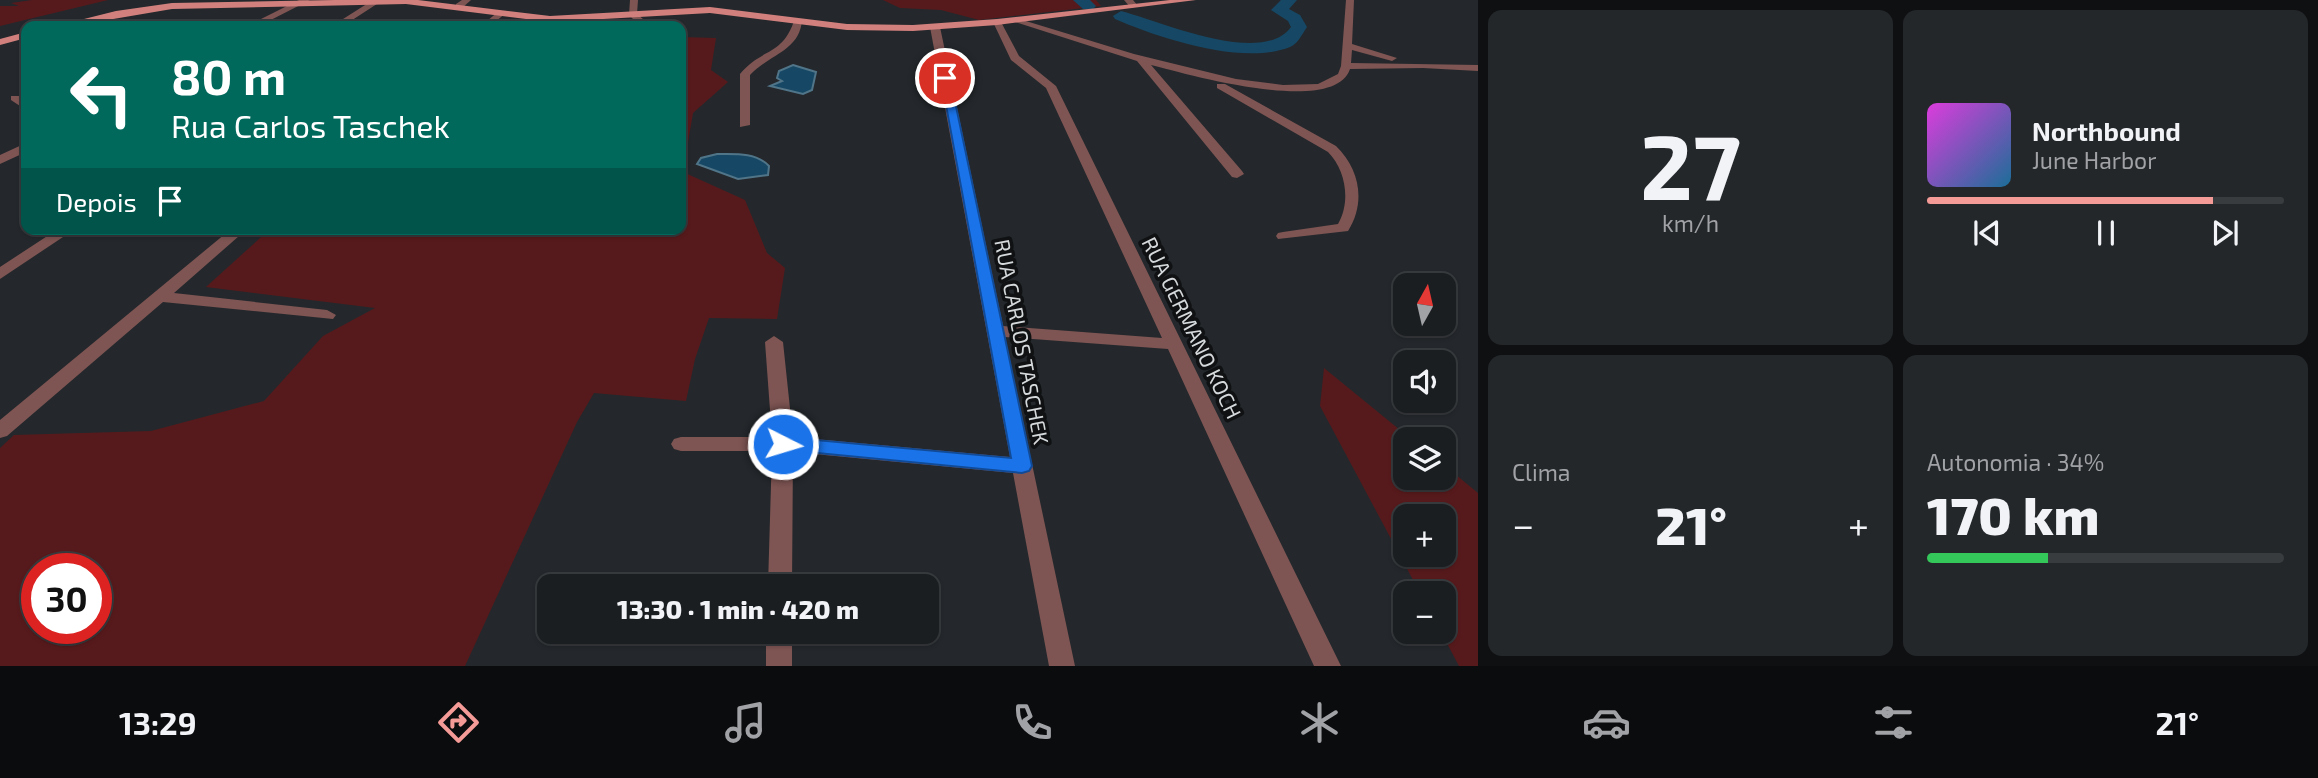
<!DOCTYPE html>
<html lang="pt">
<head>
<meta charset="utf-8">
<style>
  :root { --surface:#1b1e21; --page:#24272a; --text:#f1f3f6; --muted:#a0a2a5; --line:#393c3f; --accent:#f59b97 }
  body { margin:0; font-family:"Exo 2",sans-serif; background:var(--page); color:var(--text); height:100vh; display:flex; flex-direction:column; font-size:26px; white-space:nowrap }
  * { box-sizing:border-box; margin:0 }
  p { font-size:23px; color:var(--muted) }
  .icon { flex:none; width:38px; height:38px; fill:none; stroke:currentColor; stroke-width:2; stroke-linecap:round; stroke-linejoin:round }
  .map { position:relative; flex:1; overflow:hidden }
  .panel { display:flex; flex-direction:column; gap:10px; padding:10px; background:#0f1012; width:840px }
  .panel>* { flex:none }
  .top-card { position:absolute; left:21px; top:21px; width:665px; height:214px; border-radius:14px; box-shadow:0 2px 5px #0004,0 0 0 2px var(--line); background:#00695c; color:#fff; overflow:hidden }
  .needle { width:46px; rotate:8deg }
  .controls { position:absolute; left:1393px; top:273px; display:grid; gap:14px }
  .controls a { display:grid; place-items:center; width:63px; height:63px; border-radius:14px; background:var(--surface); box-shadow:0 2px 5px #0004,0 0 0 2px var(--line); font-size:35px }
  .speed { position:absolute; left:21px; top:553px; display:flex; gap:14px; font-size:35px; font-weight:700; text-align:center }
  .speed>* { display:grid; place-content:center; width:91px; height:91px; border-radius:50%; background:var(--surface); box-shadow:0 2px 5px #0004,0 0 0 2px var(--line); line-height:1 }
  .speed .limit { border:10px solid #d22; background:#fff; color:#111 }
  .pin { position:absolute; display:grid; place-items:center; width:60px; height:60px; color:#fff; margin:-30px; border:4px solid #fff; border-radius:50%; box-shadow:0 2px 7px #0007 }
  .me { position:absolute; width:77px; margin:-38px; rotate:95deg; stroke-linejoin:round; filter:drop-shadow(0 0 5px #0008) }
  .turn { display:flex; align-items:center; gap:24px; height:147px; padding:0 35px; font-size:32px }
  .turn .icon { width:91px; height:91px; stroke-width:2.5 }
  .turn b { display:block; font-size:49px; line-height:60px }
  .then { display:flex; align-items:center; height:66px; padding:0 35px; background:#0003; gap:14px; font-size:26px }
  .big { font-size:52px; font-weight:800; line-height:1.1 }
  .panel .card { flex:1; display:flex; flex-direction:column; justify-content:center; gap:10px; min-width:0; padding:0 24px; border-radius:14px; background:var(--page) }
  .panel .dial { align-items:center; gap:0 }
  .dial b { font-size:91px; line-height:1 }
  .song { display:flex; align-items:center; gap:21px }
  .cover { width:84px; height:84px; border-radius:10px; background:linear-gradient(135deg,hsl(300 70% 55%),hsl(200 70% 35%)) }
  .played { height:7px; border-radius:4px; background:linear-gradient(90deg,var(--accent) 80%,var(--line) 80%) }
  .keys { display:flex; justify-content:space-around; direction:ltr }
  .heat { display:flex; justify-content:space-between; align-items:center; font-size:38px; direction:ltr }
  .charge { height:10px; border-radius:5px; background:linear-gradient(90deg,#34c759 34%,var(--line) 0) }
  .panel .tiles { flex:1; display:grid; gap:10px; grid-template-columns:repeat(2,1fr) }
  .trip { position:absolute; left:537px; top:574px; width:402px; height:70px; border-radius:14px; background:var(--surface); box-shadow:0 2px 5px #0004,0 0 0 2px var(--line); font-weight:800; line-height:70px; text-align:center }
  .tabs { display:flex; height:112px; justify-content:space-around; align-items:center; background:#0b0c0d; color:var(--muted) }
  .tabs .icon { width:49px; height:49px }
  .tabs .current { color:var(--accent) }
  .tabs b { font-size:32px; color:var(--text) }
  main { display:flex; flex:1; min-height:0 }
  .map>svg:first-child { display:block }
</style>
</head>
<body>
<main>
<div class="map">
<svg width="1478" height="666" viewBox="0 0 1478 666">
  <rect width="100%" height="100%" fill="#24282c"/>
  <path fill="#571a1c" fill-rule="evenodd" d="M32,0H108L0,26V6H19L11,3Z
    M883,0H1096L1101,6L979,20L941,10L900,8Z
    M681,37L716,38L711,70L728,82L693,113L683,172L745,200L767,253L785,268L777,319L709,318L695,359L686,401L594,393L577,422L465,666H0V448L14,435L151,431L264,401L323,336L375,308L206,287L270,229H681ZM37,569H96V628H37Z
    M1324,368L1411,439H1405V478H1444V465L1478,493V666H1459L1441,632H1444V593H1420L1320,406ZM1405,516H1444V555H1405Z"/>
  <path fill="#164865" stroke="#507488" stroke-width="2" d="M793,65L816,72L812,90L803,94L770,86L782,81L777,78L779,71Z
    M717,154C734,154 756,152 769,166L768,175L738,179L697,164L701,158Z"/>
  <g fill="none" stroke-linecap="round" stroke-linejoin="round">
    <path fill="#164865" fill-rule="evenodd" d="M1073,0H1090L1096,6L1093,9H1083Z
      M1281,0H1297L1289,9L1300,15L1307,27C1302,34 1298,44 1290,47C1243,66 1159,38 1115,19L1113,16L1121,11C1160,21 1262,67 1291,27L1288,21L1271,10Z"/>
    <path fill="#7e5553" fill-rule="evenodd" d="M299,0H310L259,26H247Z
      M373,0L380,2L343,26H332Z
      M462,0H471L462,8H456V4Z
      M630,0H638L637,14L643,19L639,26H630L634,20L629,15Z
      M1124,0H1133L1138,6L1131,8Z
      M1346,0H1354L1352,44L1397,58L1392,61L1352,50L1351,63L1478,65V71L1423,68L1350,69C1334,117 1187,74 1151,65L1242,171L1244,174L1237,178L1232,177L1137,61L1009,20L1016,18L1134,54L1236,79L1283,85L1318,84L1338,74L1341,66Z
      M499,11L506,13L490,26H481Z
      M795,18L802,20C800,51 768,55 750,75V125L740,127V74C762,47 783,57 795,18Z
      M997,19L1001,22L1019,56L1056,86L1341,666H1314L1168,349L1005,337L1075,666H1049L1013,473L793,452L792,586H768L772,451H681L674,449L671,444L674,439L681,437H772L765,342L774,336L783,342L793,437L1010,457L930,27L935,24L940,27L1003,326L1162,338L1046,88L1011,60L993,22Z
      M1217,84H1225L1336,146C1360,169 1366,203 1348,231L1278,239L1276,236L1278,233L1283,232L1338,224C1351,202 1346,170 1328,152L1217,88Z
      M11,96H19L26,102V110L11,100Z
      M26,143V152L0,164V155Z
      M58,229H75L0,279V267Z
      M231,229H247L174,293L327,310L336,315L333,319L163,302L7,436L0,438V420Z
      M766,632H792V666H766Z"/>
    <path fill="#d2807d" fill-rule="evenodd" d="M335,0H418L550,16L710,7L847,24L913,25L997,19L1170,0H1196L997,25L913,31L847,30L710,13L550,22L406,4L172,9L72,26H56L116,11L172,3Z
      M26,32V38L0,45V39Z"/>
  </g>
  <path fill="#1a73e8" stroke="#114b97" stroke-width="2" d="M945,75L950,78L1032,466L1029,471L1022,473L776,449L774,444L776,439L783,437L1011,458L941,78Z"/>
  <g text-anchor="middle" stroke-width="7" stroke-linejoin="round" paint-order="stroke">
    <g font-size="21" fill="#d6d9db" stroke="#0f1112">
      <text transform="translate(1191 328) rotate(64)" y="7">RUA GERMANO KOCH</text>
      <text transform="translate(1021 342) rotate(79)" y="7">RUA CARLOS TASCHEK</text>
    </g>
  </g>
</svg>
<div class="controls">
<a><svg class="needle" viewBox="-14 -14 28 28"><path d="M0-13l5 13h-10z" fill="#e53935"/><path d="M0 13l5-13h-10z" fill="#a0a2a5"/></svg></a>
<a><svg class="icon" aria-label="sound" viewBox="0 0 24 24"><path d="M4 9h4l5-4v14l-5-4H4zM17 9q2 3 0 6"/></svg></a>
<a><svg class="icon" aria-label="layers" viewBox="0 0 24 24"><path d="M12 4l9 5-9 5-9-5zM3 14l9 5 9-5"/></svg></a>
<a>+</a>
<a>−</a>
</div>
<div class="speed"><div class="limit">30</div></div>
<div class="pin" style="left:945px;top:78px;background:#d93025"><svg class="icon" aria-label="arrive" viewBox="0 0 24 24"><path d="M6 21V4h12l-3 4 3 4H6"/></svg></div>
<svg class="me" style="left:783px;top:444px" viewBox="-20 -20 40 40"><circle r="17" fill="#1a73e8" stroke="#fff" stroke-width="3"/><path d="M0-11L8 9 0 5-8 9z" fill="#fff"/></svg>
<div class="trip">13:30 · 1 min · 420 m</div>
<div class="top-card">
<div class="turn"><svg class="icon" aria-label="left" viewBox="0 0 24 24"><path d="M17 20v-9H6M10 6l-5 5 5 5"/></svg><div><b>80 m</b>Rua Carlos Taschek</div></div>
<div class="then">Depois<svg class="icon" aria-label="arrive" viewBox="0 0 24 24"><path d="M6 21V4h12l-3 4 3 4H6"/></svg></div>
</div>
</div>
<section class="panel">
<div class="tiles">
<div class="card dial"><b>27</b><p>km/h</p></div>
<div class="card">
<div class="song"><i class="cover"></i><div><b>Northbound</b><p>June Harbor</p></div></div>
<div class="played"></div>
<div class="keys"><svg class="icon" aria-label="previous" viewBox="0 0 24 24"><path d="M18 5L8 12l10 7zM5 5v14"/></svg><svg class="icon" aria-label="pause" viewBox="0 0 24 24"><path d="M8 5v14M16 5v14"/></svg><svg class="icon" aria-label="next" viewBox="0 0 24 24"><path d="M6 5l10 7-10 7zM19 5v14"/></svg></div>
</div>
<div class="card"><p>Clima</p>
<div class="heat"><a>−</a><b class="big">21°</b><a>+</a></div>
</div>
<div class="card"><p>Autonomia · 34%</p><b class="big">170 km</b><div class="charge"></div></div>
</div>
</section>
</main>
<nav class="tabs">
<b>13:29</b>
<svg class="icon current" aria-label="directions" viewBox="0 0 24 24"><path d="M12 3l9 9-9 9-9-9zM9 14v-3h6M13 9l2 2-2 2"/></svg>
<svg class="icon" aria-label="music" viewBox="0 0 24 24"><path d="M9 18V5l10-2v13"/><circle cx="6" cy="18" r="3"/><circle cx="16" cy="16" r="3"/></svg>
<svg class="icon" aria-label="phone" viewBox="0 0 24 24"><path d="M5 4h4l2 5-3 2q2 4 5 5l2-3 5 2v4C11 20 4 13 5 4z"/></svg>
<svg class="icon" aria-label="climate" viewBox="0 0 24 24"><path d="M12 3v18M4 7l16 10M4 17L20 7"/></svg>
<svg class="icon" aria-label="car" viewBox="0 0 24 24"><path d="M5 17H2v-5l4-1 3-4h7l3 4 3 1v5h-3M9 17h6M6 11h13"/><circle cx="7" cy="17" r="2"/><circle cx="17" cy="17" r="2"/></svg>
<svg class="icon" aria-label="filters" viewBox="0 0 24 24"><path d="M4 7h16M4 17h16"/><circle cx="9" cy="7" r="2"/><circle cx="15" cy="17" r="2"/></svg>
<b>21°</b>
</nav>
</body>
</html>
